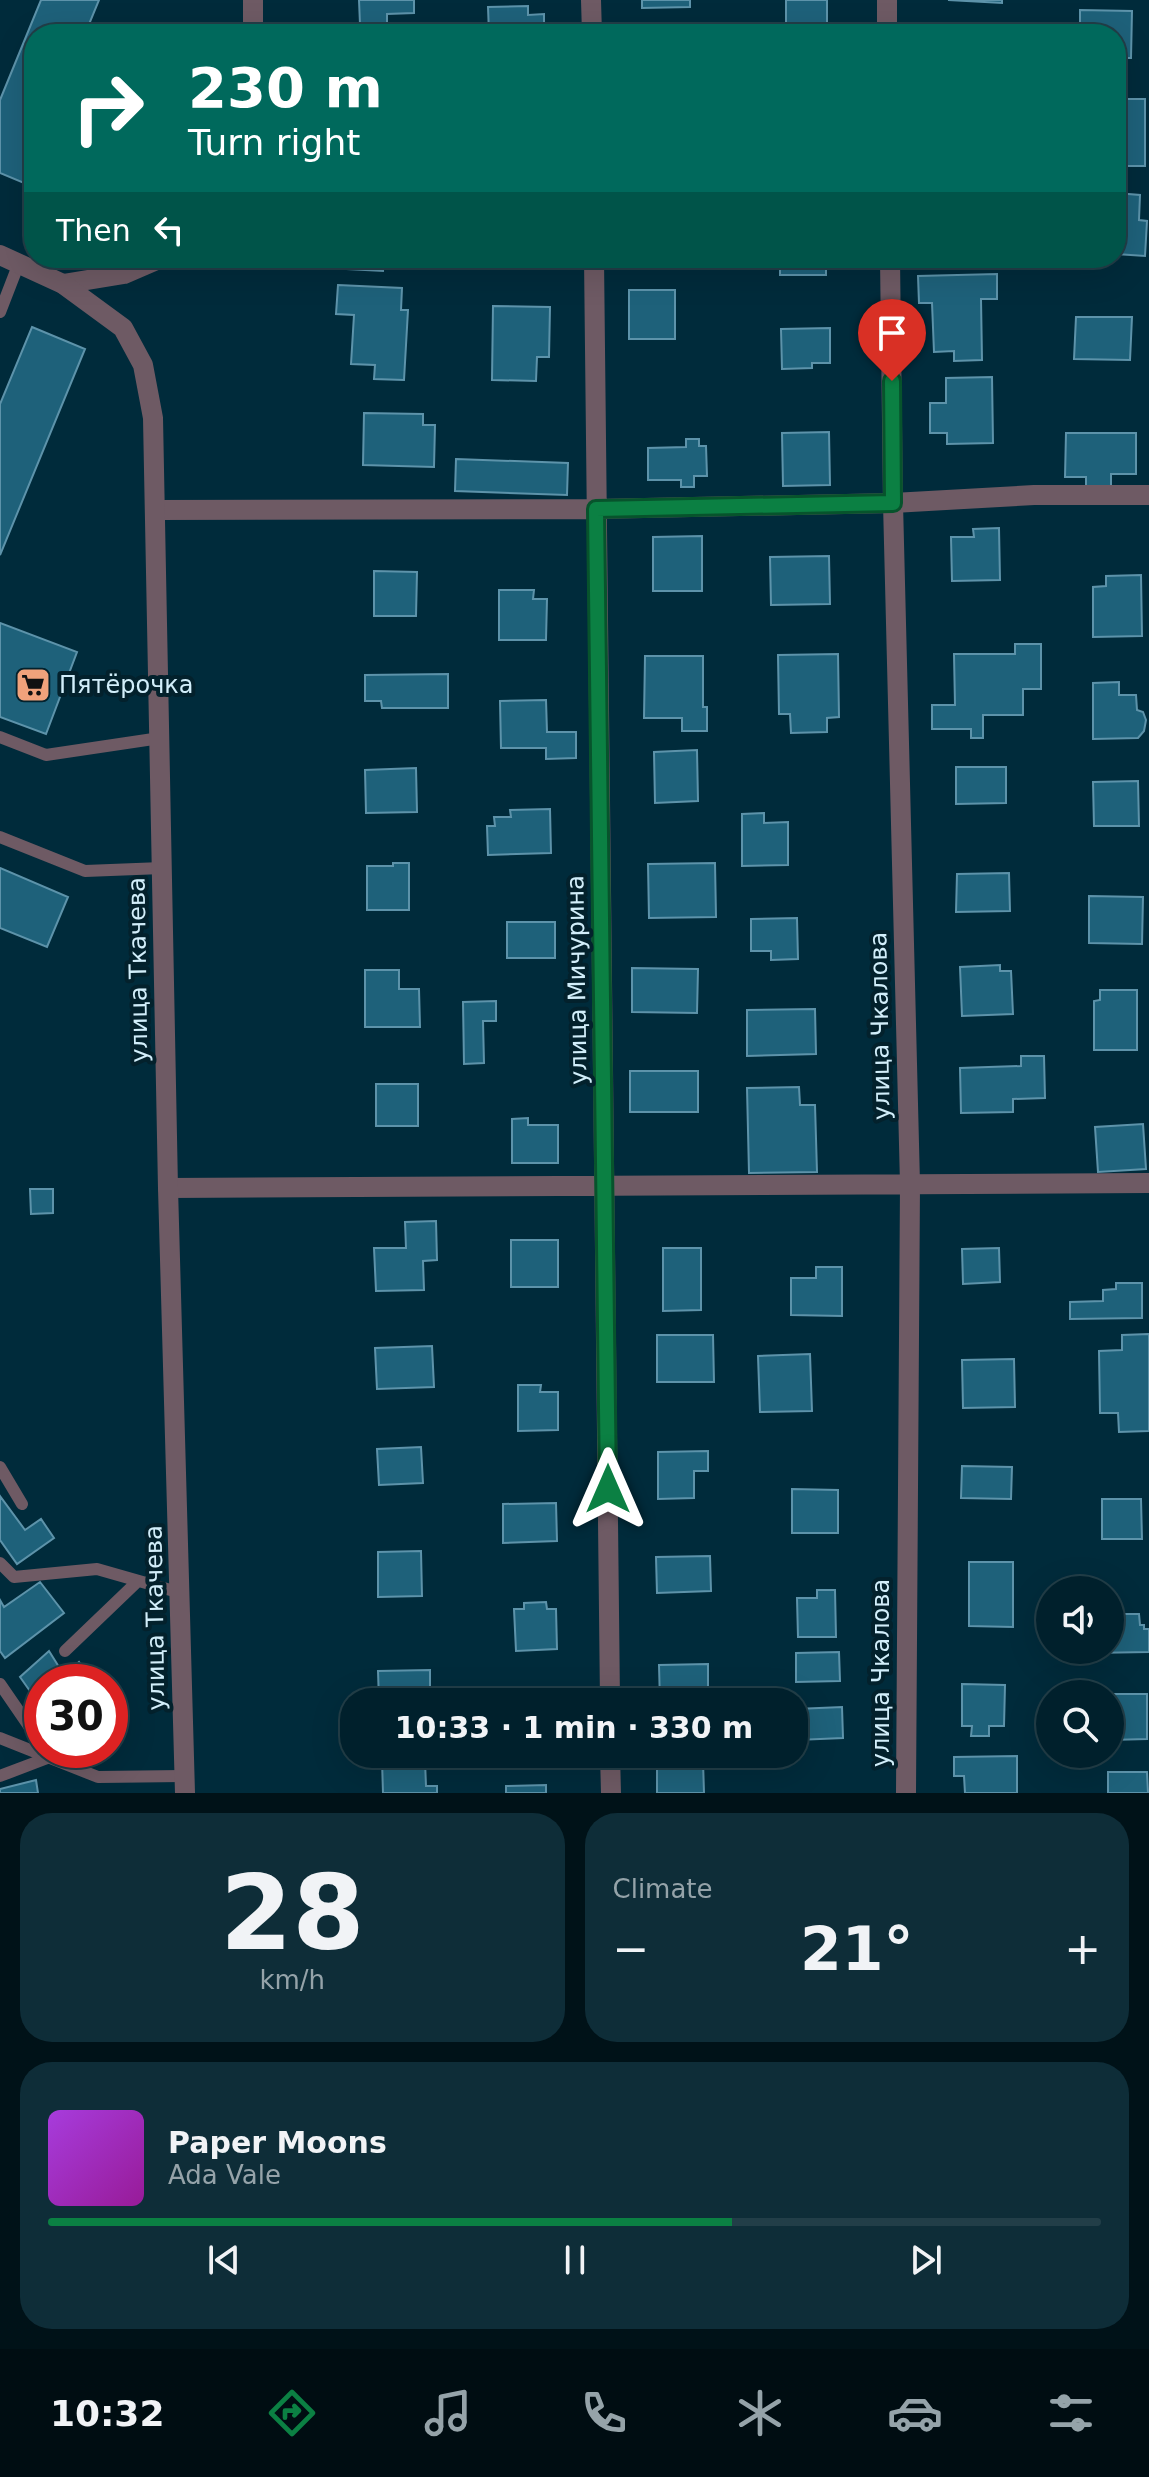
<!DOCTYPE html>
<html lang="en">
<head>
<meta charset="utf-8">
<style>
  :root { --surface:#00202c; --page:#0e2d38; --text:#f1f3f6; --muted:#95a3a9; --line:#223e48; --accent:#0b8043 }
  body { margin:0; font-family:"DejaVu Sans",sans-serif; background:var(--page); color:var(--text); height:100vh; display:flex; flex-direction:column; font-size:30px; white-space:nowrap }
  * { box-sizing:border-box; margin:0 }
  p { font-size:26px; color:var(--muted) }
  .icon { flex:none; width:44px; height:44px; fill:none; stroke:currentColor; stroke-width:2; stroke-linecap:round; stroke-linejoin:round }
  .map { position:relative; height:1793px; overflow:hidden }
  .panel { display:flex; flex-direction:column; gap:20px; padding:20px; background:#001218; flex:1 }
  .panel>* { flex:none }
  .hud { position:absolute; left:24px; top:24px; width:1102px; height:244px; border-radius:32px; box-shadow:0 8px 32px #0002,0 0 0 2px var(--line); background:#00695c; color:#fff; overflow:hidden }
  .tools { position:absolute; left:1036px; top:1576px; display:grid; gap:16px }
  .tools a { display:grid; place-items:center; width:88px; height:88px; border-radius:50%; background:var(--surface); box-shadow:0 8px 32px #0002,0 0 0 2px var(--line); font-size:40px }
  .speed { position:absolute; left:24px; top:1664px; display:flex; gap:16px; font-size:40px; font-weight:700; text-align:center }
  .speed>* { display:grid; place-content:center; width:104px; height:104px; border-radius:50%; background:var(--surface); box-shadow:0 8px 32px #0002,0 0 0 2px var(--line); line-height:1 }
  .speed .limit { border:12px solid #d22; background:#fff; color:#111 }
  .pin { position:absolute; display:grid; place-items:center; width:68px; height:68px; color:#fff; margin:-82px -34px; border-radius:50% 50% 50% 0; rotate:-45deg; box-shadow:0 0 8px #0007 }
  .pin .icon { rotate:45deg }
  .me { position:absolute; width:88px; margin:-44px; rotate:0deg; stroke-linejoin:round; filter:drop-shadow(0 0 6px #0008) }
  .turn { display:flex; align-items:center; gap:28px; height:168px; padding:0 32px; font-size:36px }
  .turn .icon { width:104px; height:104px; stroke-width:2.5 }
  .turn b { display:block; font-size:56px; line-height:68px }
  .then { display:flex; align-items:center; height:76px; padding:0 32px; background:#0003; gap:16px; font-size:30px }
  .big { font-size:60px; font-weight:700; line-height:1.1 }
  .panel .tile { flex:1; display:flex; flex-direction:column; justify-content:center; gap:12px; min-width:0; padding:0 28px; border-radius:32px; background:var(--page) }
  .panel .dial { align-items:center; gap:0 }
  .dial b { font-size:104px; line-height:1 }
  .song { display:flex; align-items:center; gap:24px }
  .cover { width:96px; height:96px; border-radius:12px; background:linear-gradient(135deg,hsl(280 70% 55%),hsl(300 70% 35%)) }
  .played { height:8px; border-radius:4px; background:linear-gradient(90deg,var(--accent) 65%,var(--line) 65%) }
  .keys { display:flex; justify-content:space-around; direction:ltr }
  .heat { display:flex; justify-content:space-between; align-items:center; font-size:44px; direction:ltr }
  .panel .tiles { flex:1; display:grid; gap:20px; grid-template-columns:1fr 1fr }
  .tile:last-child { grid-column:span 2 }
  .trip { position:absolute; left:340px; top:1688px; width:468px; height:80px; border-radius:32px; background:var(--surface); box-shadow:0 8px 32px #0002,0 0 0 2px var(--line); font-weight:700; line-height:80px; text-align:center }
  .menu { display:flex; height:128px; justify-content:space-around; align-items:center; background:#000d12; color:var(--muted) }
  .menu .icon { width:56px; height:56px }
  .menu .selected { color:var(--accent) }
  .menu b { font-size:36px; color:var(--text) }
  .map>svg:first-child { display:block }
</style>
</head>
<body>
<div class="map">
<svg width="1149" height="1793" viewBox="0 0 1149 1793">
  <rect width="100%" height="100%" fill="#002b3b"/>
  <path fill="#1e617a" stroke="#5d93aa" stroke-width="2" d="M41,0H99L85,34H34V158L24,183L0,173V100Z
    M359,0H414V13L387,14V23L360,24Z
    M642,0H690V7L642,8Z
    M786,0H827V30L786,31Z
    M948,0H1002V3Z
    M528,6V15L544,14V34H489L488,7Z
    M1080,10L1132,11L1131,58H1116V34H1080Z
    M1116,99H1145V166H1117Z
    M1116,193L1140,195L1139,220L1147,221L1145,256L1116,254Z
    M347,258H384L383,271L347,269Z
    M501,258H554V261H525L526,267L501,268Z
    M780,258H826V275H780Z
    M997,274V299H981L982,360L954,361V351L934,352L932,303H919L918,276Z
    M338,285L402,288L401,310H408L404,380L374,379L375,365L351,364L354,315L336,314Z
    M629,290H675V339H629Z
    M493,306L550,307L549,357H537L536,381L492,380Z
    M1076,317H1132L1130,360L1074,359Z
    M32,327L85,349L0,555V404Z
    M830,328V363H812V368L782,369L781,329Z
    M992,377L993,443L947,444V433H930V403H946V378Z
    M364,413L423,414V425H435L434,467L363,465Z
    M829,432L830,485L783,486L782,433Z
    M1066,433H1136V474H1111V487H1086V477H1065Z
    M686,439H699V446H706L707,476H694V487H681V480H648V448L686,447Z
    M456,459L568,463L567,495L455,491Z
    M999,528L1000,580L952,581L951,537H974L973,529Z
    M702,536V591H653V537Z
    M829,556L830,604L771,605L770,557Z
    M374,571L417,572L416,616H374Z
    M1141,575L1142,636L1093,637V587L1106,586V576Z
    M499,590H534L533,599H547L546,640H499Z
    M0,623L77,652L46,734L0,717Z
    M1015,644H1041V689H1023V715H983V738H971V729H932V705H955L954,654H1015Z
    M838,654L839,717L827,718V732L791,733L790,714H779L778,655Z
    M645,656H703V707H707V731H682V718H644Z
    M448,674V708H382L381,701H365V675Z
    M1119,682V695H1136L1137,710L1143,712L1146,720L1144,731L1138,738L1093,739V683Z
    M546,700L547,732H576V758L546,759V748H501L500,701Z
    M697,750L698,801L655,803L654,752Z
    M956,767H1006V803L956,804Z
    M416,768L417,812L366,813L365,770Z
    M1138,781L1139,826H1094L1093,782Z
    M550,809L551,853L488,855L487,826H495L494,817H511L510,810Z
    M764,813V823L788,822V865L742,866V814Z
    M393,863H409V910H367V866H393Z
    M715,863L716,917L649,918L648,864Z
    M0,868L68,897L47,947L0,928Z
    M1009,873L1010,911L956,912L957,874Z
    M1089,896L1143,897L1142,944L1089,943Z
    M797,918L798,959L771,960V951H751V919Z
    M507,922H555V958H507Z
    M1000,965V971H1011L1013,1014L962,1016L960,967Z
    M632,968L698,969L697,1013L632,1012Z
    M365,970H399V989H419L420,1027H365Z
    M1100,990H1137V1050H1094V1001L1100,1000Z
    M496,1001V1021H483L484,1063L464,1064L463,1002Z
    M815,1009L816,1054L747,1056V1010Z
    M1021,1056H1044L1045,1098L1013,1099V1112L961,1113L960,1068L1021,1066Z
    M630,1071H698V1112H630Z
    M376,1084H418V1126H376Z
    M799,1087L800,1105H815L817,1172L749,1173L747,1088Z
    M528,1118V1125H558V1163H512V1119Z
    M1143,1124L1146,1169L1098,1172L1095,1127Z
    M30,1189H53V1213L31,1214Z
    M436,1221L437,1260L423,1261L424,1290L376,1291L374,1248H406L405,1222Z
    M511,1240H558V1287H511Z
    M663,1248H701V1310L663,1311Z
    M999,1248L1000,1282L963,1284L962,1249Z
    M816,1267H842V1316L791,1315V1278H816Z
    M1116,1283H1142V1318L1070,1319V1302L1103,1301V1290L1116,1289Z
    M1149,1334V1431L1119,1432L1118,1413H1100L1099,1351L1122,1350V1335Z
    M657,1335H713L714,1382H657Z
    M432,1346L434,1387L377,1389L375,1348Z
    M810,1354L812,1411L760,1412L758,1356Z
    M1014,1359L1015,1407L963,1408L962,1360Z
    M518,1385H541L540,1392H558V1430L518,1431Z
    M421,1447L423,1483L379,1485L377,1449Z
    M708,1451V1471H694V1498L658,1499V1452Z
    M962,1466L1012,1467L1011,1499L961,1498Z
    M792,1489L838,1490V1533H792Z
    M0,1496L25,1530L41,1519L54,1538L17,1564L0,1540Z
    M1102,1499H1141L1142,1539H1102Z
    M556,1503L557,1541L503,1543V1504Z
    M421,1551L422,1596L378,1597V1552Z
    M710,1556L711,1591L657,1593L656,1557Z
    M969,1562H1013V1627L969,1626Z
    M40,1582L64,1613L5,1658L0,1651V1600L4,1607Z
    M817,1590H835L836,1637H798L797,1598H817Z
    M546,1602L547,1609H556L557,1649L516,1651L514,1609H524V1603Z
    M1110,1614H1139L1140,1625H1144V1629H1149V1652L1091,1653V1650H1110Z
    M49,1651L64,1675L79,1662L94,1682H42V1708L20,1677Z
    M839,1652L840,1681L796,1682V1653Z
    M708,1664V1697H699L700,1702H660L659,1665Z
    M430,1670V1702H379L378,1671Z
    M962,1684L1005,1685L1004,1726H989V1736H971L972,1726H962Z
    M1115,1694H1147V1739L1110,1740V1700H1115Z
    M510,1700H558V1702H510Z
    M842,1707L843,1738L797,1740L796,1709Z
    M71,1750H86L77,1758Z
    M1017,1756V1793H965L964,1776H954V1757Z
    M382,1761H425L426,1786H437V1793H383Z
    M703,1761L704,1793H657V1762Z
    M1108,1772H1147L1148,1793H1108Z
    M36,1780L38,1793H0V1789Z
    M546,1785V1793H506V1786Z"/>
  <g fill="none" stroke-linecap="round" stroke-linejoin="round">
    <path stroke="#6e5a64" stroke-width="12" d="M0,312L19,263
      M0,737L46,755L160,738
      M0,837L85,871L162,868
      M0,1467L22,1504
      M0,1563L14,1577L97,1569L181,1593
      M65,1651L138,1581
      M0,1684L42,1745
      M0,1738L98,1777L183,1776
      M0,1776L50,1757L48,1754"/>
    <path stroke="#6e5a64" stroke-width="20" d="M591,0L592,34
      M887,0V34
      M253,34V0
      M594,258L610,1702
      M890,258L893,503L910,1184L906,1793
      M63,284L124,274L161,258
      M156,510L596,509L893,503L1034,495H1149
      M168,1188L1149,1183
      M610,1754L611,1793"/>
    <path stroke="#6e5a64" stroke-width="20" d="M0,255L63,284L123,328L143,365L153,418L168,1188L185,1793"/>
  </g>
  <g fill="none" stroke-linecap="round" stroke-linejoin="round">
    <defs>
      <path id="route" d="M608,1489L596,509L893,503L892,381"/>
    </defs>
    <use href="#route" stroke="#07532c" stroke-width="20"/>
    <use href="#route" stroke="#0b8043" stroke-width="14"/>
  </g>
  <defs>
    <symbol id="supermarket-square" viewBox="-11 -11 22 22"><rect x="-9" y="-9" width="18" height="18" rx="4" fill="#f1a27b" stroke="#03212c"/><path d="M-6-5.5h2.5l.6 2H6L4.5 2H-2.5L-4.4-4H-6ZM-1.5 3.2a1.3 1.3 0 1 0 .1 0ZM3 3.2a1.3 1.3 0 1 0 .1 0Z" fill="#111"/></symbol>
  </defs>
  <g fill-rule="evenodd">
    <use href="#supermarket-square" x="13" y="665" width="40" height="40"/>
  </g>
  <g text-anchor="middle" stroke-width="8" stroke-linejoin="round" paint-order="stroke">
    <g font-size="24" fill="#d2eefa" stroke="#03212c" text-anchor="start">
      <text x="59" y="693">Пятёрочка</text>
    </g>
    <g font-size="24" fill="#d2eefa" stroke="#03212c">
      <text transform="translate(138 970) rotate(-91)" y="8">улица Ткачева</text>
      <text transform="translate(577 980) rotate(-91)" y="8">улица Мичурина</text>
      <text transform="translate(880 1026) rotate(-91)" y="8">улица Чкалова</text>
      <text transform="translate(155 1618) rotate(-91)" y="8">улица Ткачева</text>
      <text transform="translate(881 1673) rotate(-90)" y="8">улица Чкалова</text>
    </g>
  </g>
</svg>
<div class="tools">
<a><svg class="icon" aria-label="sound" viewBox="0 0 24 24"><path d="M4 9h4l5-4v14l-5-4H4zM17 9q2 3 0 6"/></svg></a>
<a><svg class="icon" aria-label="search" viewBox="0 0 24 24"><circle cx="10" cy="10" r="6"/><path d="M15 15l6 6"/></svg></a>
</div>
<div class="speed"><div class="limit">30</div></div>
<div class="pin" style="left:892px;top:381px;background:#d93025"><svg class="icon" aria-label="arrive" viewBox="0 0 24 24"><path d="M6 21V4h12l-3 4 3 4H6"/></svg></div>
<svg class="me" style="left:608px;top:1489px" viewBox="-20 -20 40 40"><path d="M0-17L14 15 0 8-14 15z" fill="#0b8043" stroke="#fff" stroke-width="4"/></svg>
<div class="trip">10:33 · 1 min · 330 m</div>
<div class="hud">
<div class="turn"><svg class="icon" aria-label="right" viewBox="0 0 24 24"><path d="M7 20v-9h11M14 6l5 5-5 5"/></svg><div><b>230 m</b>Turn right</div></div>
<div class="then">Then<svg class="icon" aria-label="left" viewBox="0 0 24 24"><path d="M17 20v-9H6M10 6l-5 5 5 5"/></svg></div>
</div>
</div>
<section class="panel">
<div class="tiles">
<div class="tile dial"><b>28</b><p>km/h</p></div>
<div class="tile"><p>Climate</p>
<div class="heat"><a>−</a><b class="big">21°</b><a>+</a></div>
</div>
<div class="tile">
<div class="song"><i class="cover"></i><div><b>Paper Moons</b><p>Ada Vale</p></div></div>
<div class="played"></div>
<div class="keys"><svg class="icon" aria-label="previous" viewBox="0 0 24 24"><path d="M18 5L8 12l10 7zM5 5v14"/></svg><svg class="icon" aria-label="pause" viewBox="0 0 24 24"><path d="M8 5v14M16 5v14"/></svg><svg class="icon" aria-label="next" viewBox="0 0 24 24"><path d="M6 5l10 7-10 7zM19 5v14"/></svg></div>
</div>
</div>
</section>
<nav class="menu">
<b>10:32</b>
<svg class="icon selected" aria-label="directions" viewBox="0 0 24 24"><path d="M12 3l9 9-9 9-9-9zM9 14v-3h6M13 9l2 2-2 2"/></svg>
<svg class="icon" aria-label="music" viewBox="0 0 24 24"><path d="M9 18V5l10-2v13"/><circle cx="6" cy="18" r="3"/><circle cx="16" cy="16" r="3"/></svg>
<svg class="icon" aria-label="phone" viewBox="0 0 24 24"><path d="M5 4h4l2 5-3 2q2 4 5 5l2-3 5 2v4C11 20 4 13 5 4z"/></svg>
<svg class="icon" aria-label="climate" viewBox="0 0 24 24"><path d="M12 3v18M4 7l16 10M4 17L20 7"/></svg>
<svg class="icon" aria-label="car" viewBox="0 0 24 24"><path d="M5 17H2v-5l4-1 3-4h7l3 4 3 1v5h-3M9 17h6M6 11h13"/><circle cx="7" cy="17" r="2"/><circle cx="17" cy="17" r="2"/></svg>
<svg class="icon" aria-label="filters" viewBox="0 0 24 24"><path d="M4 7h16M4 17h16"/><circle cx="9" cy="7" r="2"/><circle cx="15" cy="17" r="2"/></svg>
</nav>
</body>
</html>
